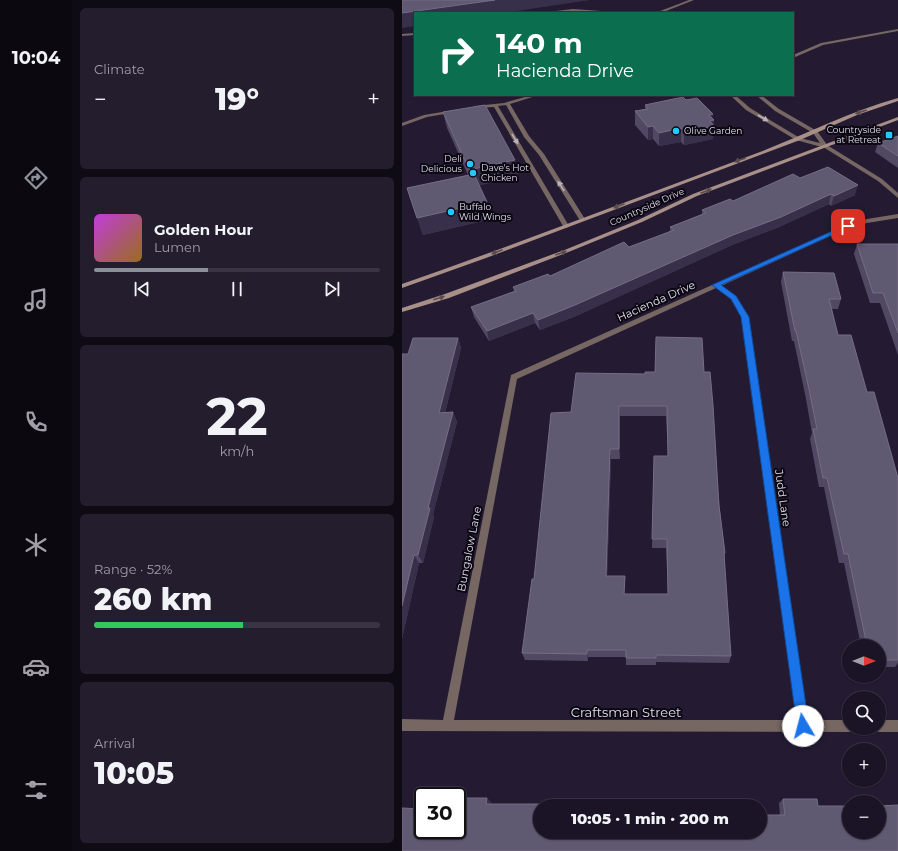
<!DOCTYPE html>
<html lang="en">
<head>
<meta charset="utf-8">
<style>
  :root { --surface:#1b1426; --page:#241d2e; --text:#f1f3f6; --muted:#a09ea7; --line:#393343; --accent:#8c9099 }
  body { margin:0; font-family:Montserrat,sans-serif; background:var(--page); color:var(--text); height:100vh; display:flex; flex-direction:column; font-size:15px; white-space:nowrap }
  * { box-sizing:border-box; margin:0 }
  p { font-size:13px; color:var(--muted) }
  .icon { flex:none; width:22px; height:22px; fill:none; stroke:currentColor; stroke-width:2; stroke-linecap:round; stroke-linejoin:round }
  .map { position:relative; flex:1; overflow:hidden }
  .details { display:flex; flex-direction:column; gap:8px; padding:8px; background:#0f0b15; width:330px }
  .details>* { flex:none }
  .hud { position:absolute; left:12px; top:12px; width:380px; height:84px; border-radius:0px; box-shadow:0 1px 3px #0004,0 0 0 1px var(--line); background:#0b6e4f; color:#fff; overflow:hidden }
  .needle { width:26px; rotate:90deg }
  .tools { position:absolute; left:440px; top:639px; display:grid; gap:8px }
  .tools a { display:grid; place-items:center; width:44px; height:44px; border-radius:50%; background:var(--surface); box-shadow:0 1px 3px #0004,0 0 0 1px var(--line); font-size:20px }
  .speed { position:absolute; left:12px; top:787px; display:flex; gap:8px; font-size:20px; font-weight:700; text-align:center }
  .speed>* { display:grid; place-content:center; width:52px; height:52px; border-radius:50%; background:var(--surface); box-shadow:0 1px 3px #0004,0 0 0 1px var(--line); line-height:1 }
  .speed .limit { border:2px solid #111; border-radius:6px; background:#fff; color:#111 }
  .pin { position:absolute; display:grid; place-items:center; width:34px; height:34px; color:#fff; margin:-17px; border-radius:8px; box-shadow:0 2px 6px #0006 }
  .me { position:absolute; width:44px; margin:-22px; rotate:352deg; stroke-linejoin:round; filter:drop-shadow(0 0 3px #0008) }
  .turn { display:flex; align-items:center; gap:14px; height:84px; padding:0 16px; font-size:18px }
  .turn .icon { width:52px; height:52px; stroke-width:2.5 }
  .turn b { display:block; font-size:28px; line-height:34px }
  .big { font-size:30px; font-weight:800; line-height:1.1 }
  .details .widget { flex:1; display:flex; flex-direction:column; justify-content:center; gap:6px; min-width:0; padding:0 14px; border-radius:6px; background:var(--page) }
  .details .dial { align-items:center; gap:0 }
  .dial b { font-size:52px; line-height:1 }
  .song { display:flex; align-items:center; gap:12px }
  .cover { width:48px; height:48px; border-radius:6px; background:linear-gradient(135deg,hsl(290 70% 55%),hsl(40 70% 35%)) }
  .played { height:4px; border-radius:2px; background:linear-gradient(90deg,var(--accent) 40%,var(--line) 40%) }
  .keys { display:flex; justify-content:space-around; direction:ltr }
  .heat { display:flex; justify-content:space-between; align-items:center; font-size:22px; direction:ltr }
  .charge { height:6px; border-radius:3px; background:linear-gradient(90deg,#34c759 52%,var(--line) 0) }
  .trip { position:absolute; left:131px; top:799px; width:234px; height:40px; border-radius:20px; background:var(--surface); box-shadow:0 1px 3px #0004,0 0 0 1px var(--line); font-weight:800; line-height:40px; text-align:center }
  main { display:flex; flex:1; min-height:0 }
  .tab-bar { display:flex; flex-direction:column; width:72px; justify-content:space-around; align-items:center; background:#0b080f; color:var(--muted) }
  .tab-bar .icon { width:28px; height:28px }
  .tab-bar .on { color:var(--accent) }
  .tab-bar b { font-size:18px; color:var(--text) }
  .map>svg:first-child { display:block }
</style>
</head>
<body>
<main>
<nav class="tab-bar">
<b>10:04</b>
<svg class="icon on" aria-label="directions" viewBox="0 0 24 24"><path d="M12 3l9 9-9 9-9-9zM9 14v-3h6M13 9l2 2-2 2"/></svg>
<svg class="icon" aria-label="music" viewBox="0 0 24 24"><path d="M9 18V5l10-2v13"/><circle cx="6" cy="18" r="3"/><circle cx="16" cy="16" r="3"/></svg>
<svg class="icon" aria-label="phone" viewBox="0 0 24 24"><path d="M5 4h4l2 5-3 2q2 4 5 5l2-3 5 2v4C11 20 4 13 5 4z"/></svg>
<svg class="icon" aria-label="climate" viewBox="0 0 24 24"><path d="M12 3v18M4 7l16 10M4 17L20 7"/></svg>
<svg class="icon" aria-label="car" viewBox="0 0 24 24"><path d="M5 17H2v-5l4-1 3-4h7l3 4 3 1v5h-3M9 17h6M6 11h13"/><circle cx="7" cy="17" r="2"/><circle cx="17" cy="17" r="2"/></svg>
<svg class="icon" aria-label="filters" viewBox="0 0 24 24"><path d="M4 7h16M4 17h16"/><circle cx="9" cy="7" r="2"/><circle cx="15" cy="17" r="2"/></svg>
</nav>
<section class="details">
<div class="widget"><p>Climate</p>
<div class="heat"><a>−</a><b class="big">19°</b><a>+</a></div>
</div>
<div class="widget">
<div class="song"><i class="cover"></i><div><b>Golden Hour</b><p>Lumen</p></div></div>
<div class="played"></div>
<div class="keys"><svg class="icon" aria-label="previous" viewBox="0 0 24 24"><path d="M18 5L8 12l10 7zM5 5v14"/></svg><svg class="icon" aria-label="pause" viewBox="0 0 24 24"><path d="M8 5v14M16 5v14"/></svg><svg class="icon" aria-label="next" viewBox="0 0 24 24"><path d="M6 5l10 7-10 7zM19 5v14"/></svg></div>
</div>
<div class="widget dial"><b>22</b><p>km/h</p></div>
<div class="widget"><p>Range · 52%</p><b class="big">260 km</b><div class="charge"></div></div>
<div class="widget"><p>Arrival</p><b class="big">10:05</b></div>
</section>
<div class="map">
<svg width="496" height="851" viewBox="0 0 496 851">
  <rect width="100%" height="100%" fill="#241b33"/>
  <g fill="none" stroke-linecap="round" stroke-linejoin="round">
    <path fill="#766762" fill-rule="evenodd" d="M287,0H292L259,13H253Z
      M171,9L213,12L215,13L171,11L137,13Z
      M496,29V31L421,45L391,58V55L419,43Z
      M13,33V35L0,36V34Z
      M130,95H137L108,104L127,136L142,154L183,219L182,220L180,221L177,219L137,155L122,137L104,105L96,106L167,226L166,227L164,228L161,226L92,107L73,108L71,107L73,106L102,103Z
      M328,95H333L348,108L398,138L418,143L411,133L373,111L354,95H359L377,109L415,131L426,146L423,148L394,140L344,110Z
      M52,110L54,111V112L25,117L0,126V123L22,115Z"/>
    <path fill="#766762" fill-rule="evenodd" d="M421,145H425L480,179L496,193V198L476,181L421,147Z
      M496,214V218L465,223L448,227L319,286L334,296L346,317L406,720H447V728H452L451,730L447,732L0,731V719L41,720L109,375L444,225L465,219ZM314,288L329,299L340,317L395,720H52L115,379Z
      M477,720H496V732H477L473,730L472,728H477Z"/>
    <path fill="#a88f88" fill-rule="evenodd" d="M496,98V101L455,115L398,140L84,258L0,288V284C120,242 239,196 358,152C404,134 449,111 496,98Z
      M496,117V120L295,196L240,222L169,251L47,298L0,312V308L43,294L165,249L236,220L291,194Z"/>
  </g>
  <path fill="#514963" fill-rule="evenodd" d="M284,100L310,118L312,126L311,139L282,145L279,142L257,146L251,139L246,140L233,125V111L243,109V105Z
    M41,112L116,177L77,185L89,219L21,235L5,188L66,175L45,128Z
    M496,136V168L473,152L476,143Z
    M398,178L453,195L429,206L427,204L377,227L330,245L174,316L138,330L133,323L87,341L72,317L69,307L112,291L111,287L148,276L268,232V227L300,214V210L331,201Z
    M455,244H496V355L478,303H468L452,254Z
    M381,272L439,299L436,309H430L436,335L465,392L496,478V663L493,667H477V646H459L442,563H437L422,487H417L408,439L410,433L404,399L392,341H390L379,282Z
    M56,338L59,348L43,413L51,412L55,422L31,514L32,517L21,563H17L0,639V354H6Z
    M302,372L323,553L322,559L329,656L327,663L254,662V665H224V657H186V661L123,660L120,653L132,579L169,412L243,374ZM218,416H264L266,456H252L250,548H264L266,594H223V576H205L209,459H218Z
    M381,799L416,806L496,851L21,830L89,802V804L138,832L378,815L377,803Z"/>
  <path fill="#38304a" d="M93,0H188L101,13H13V26L0,28V13Z
    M311,114L310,121L312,120V126L311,139L282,145V132L307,115Z
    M251,126V139L246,140V127Z
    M279,128V142L257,146V133Z
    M113,160L116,177L71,187L67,170Z
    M456,185L453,195L429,206L432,196Z
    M429,194L427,204L377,227L330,245L174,316L138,330L136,320L331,235Z
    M85,202L89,219L21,235L15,218Z
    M131,313L133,323L87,341L85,331Z
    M56,338L59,348L41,422L37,413Z
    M217,406L218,416V459L217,449Z
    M51,412L55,422L31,514L32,517L21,563L16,555L26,508Z
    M208,449L209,459L205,585L204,576Z
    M12,555L17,563L0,639V606Z
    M223,576V602L222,594Z
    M185,650L186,657V661L185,654Z
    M85,798L89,802V808L84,804Z"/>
  <path fill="#605972" stroke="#746d85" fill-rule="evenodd" d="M0,0H93L0,13Z
    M281,97L284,100L295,98L311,114L307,115L312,120L308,121L312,126L282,132L279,128L257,133L251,126L246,127L233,111L246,109L243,105Z
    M83,105L113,160L67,170L41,112Z
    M496,136V156L476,143Z
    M426,167L456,185L432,196L429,194L379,217L331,235L173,305L136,320L131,313L85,331L69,307L114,291L111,287L146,274L148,276L222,242L227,247L272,230L268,227L304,213L300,210L328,199L331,201L391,174L398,178Z
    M72,174L85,202L15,218L5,188Z
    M455,244H496V333L481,293H471Z
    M381,272L432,273L439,299H427L436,335H449L465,392H472L496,478V660H477V646H465L446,554H442L425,478H421L411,429H415L407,389L394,331H393Z
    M254,337L300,338L302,372H308L311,405L317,506L323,553H322L329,656L254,655V658H224V650H185V654L120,653L130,579H132L149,413L169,412L174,373L243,374V372H253ZM217,406H265L266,456H252L250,539H265L266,594H222L223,576H204L208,449H217Z
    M11,338H56L37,413L51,412L26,508H28L16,555H12L0,606V354H6Z
    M55,798H85L84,804H170V806H138V832H358V815H383L381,799H415L416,806H447V832H477V806L496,805V851H0V808L21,809V830H55Z
    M213,802H252V806H213Z"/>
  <defs><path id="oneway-solid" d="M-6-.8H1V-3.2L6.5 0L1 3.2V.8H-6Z"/></defs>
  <g fill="#5a4c4d">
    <use href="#oneway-solid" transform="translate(459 112) rotate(161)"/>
    <use href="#oneway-solid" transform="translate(338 160) rotate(160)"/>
    <use href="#oneway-solid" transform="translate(304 191) rotate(-21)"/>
    <use href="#oneway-solid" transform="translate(217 206) rotate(159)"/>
    <use href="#oneway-solid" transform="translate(95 252) rotate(159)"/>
    <use href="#oneway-solid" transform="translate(159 253) rotate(-20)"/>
    <use href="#oneway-solid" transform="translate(37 298) rotate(-18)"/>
  </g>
  <g fill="#bbb2bc">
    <use href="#oneway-solid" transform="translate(361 118) rotate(30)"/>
    <use href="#oneway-solid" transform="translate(113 139) rotate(59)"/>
    <use href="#oneway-solid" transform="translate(159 186) rotate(-122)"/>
  </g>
  <path fill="#1a73e8" stroke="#114b97" d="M444,225L450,226L319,285L334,296L347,317L407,726L405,731L401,732L396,731L395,726L339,317L329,299L310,285Z"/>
  <g fill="#23c9fe" stroke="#0b0812" stroke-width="1.5">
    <circle cx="274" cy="131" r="4"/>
    <rect x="483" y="131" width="8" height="8" rx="2"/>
    <circle cx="68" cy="164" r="4"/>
    <circle cx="71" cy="173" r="4"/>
    <circle cx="49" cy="212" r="4"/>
  </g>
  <g text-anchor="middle" stroke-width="4" stroke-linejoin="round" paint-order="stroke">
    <g font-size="9" fill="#e0dbec" stroke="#0b0812" text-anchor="start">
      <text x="479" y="133" text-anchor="end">Countryside<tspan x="479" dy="10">at Retreat</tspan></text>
      <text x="282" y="134">Olive Garden</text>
      <text x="60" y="162" text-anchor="end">Deli<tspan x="60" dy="10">Delicious</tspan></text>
      <text x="79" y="171">Dave's Hot<tspan x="79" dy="10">Chicken</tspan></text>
      <text x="57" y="210">Buffalo<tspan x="57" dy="10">Wild Wings</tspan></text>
    </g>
    <g font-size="9" fill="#e0dbec" stroke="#0b0812">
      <text transform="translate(245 207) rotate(-24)" y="3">Countryside Drive</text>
    </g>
    <g font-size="11" fill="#e0dbec" stroke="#0b0812">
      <text transform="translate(254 301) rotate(-24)" y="4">Hacienda Drive</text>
      <text transform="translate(381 498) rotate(82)" y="4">Judd Lane</text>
      <text transform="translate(67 549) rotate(-79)" y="4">Bungalow Lane</text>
    </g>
    <g font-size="13" fill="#e0dbec" stroke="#0b0812">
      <text x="224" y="717">Craftsman Street</text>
    </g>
  </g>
</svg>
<div class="tools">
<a><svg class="needle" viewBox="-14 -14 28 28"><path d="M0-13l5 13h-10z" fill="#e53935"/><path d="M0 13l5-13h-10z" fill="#a09ea7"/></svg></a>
<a><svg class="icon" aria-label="search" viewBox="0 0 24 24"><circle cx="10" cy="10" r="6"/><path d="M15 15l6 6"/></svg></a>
<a>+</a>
<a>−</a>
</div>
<div class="speed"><div class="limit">30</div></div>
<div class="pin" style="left:446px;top:226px;background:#d93025"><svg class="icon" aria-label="arrive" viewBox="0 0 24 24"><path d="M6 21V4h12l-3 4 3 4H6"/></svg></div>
<svg class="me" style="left:401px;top:726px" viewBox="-20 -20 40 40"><circle r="19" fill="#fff"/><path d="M0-13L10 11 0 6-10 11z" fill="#1a73e8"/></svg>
<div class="trip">10:05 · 1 min · 200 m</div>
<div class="hud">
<div class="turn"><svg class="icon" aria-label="right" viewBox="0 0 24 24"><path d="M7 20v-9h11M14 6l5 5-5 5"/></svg><div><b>140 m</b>Hacienda Drive</div></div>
</div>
</div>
</main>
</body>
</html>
